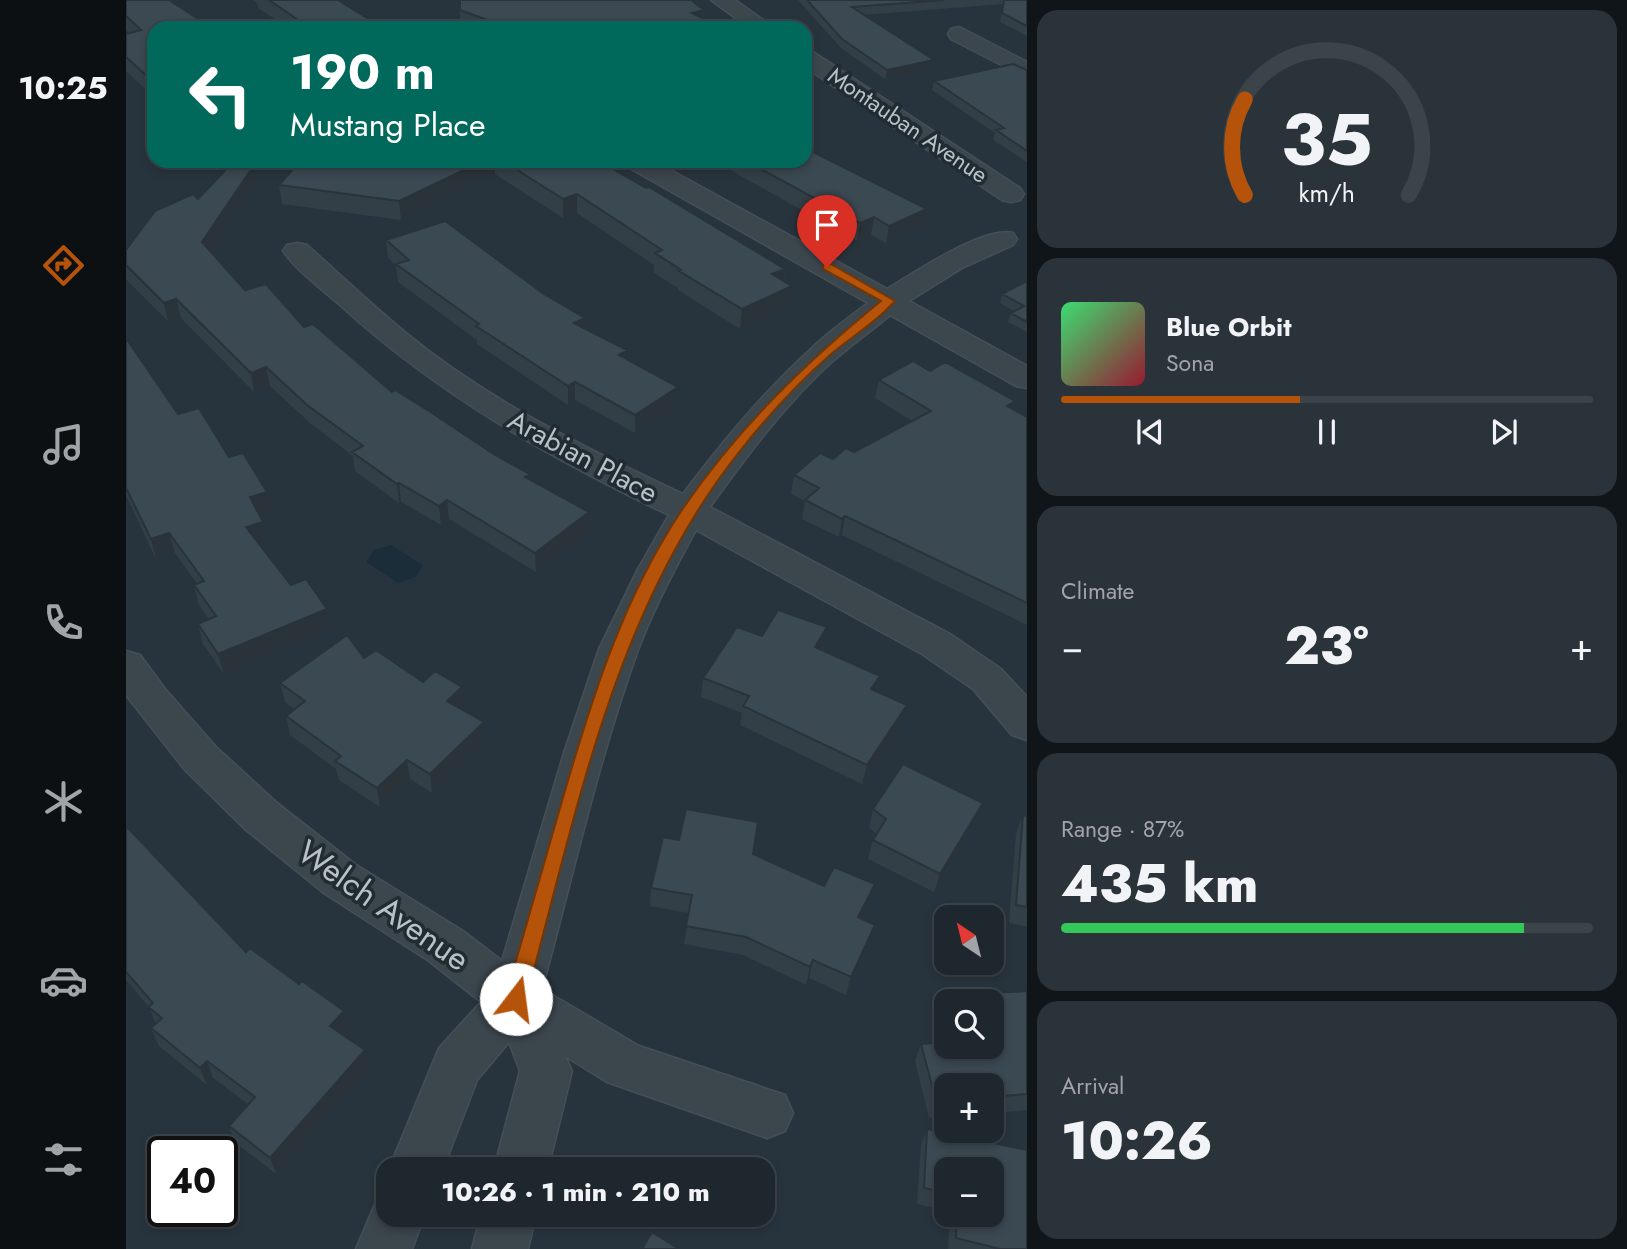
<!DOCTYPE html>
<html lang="en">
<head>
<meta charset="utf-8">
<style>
  :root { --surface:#1e272e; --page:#2b333a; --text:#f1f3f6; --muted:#a1a5aa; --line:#3c444a; --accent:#b45309 }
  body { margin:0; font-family:Jost,sans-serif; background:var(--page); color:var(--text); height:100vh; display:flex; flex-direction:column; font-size:26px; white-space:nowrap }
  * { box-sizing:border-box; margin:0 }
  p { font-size:23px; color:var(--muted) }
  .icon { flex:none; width:38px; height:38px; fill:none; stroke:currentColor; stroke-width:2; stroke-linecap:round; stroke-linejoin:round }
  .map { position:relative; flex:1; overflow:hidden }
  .details { display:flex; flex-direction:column; gap:10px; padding:10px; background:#101519; width:600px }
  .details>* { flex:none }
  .top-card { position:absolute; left:21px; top:21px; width:665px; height:147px; border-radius:21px; box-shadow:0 4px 10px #0003,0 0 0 2px var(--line); background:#00695c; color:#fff; overflow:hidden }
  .needle { width:46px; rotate:325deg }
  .fabs { position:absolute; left:808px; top:905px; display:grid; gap:14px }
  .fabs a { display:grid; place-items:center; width:70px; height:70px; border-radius:14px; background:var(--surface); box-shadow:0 4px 10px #0003,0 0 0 2px var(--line); font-size:35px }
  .speed { position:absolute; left:21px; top:1136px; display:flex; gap:14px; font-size:35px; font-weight:700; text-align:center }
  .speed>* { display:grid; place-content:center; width:91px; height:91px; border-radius:50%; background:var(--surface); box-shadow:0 4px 10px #0003,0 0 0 2px var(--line); line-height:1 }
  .speed .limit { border:4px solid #111; border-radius:10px; background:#fff; color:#111 }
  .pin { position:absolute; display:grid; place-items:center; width:60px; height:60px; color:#fff; margin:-72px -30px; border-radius:50% 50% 50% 0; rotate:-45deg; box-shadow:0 0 7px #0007 }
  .pin .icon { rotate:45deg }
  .me { position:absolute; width:77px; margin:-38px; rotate:15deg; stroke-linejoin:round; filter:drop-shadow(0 0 5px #0008) }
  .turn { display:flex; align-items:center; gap:24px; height:147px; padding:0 28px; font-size:32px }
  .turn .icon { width:91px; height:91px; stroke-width:2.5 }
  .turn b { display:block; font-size:49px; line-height:60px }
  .big { font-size:52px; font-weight:800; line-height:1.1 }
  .details .widget { flex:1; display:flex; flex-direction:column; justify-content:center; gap:10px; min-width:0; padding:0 24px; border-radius:21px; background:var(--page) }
  .details .dial { align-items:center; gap:0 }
  .dial svg { height:182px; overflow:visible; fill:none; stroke:var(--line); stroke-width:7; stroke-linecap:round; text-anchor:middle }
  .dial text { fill:var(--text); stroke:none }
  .song { display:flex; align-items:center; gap:21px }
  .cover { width:84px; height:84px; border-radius:10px; background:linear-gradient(135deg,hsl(140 70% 55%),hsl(350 70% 35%)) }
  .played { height:7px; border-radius:4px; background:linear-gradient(90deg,var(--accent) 45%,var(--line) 45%) }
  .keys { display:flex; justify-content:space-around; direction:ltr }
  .heat { display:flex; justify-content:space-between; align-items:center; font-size:38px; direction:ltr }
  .charge { height:10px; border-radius:5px; background:linear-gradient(90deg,#34c759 87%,var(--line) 0) }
  .trip { position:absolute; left:250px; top:1157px; width:399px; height:70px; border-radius:21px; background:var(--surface); box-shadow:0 4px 10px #0003,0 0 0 2px var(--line); font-weight:800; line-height:70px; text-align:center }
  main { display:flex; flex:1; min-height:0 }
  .menu { display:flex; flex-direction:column; width:126px; justify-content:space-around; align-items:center; background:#0c1012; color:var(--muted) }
  .menu .icon { width:49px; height:49px }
  .menu .current { color:var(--accent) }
  .menu b { font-size:32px; color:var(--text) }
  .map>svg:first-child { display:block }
</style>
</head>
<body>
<main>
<nav class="menu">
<b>10:25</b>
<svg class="icon current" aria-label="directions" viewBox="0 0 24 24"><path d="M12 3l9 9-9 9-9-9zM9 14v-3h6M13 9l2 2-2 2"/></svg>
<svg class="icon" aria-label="music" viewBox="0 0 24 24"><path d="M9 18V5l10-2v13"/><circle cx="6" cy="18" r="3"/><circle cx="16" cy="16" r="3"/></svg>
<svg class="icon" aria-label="phone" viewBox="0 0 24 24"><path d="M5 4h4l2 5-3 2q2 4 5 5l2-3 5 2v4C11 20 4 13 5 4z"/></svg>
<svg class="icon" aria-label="climate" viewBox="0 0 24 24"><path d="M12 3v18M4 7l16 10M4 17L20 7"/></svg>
<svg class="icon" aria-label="car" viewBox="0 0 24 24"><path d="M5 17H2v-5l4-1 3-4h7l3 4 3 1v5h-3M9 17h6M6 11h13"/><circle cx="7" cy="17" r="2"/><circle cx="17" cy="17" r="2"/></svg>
<svg class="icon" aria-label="filters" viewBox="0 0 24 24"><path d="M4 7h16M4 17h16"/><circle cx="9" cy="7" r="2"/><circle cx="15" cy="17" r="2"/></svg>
</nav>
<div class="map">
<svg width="901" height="1249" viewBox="0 0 901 1249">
  <rect width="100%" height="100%" fill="#28343d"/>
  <path fill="#1c2d3a" d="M265,545L297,565L290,577L272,583L240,562L248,550Z"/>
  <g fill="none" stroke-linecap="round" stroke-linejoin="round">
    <defs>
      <path id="minor" d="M585,0H609L648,28H623Z
        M833,27L901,62V78L825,39L822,34L825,29Z
        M679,50L687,52L894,188L898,194L894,200L885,202L876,200L679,67Z
        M496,161H528L761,289C788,273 857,226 887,233L891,239L887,245L836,268L783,301L901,366V388L890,386L764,315C746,330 727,344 709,359C661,402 621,455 584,507L824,634L875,669L901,697V740L886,735L847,689L796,654L570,530C549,568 527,609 512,650C472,760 447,876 416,989L513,1046L659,1095L667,1113L659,1131L641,1138L481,1082L439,1056L446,1071L422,1169H368L394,1071L383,1042L351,1080L317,1169H263L313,1048L355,1002L303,961L198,893L119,829L59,770L0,695V651L14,655L39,689L89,746L151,803L230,865L337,931L376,961L438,753L473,649L512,569L543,515C424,458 313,395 215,306C196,289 172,272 157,251L161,245L171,243L181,245C214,275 246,305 281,334C363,401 461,449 557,494C596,442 638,391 687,347C704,331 724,317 742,303L500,166Z
        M262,1190V1214H299L286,1249H230L253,1195Z
        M355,1214H410L402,1249H346Z"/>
    </defs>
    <use href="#minor" stroke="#454f56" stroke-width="3"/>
    <use href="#minor" fill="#3c464d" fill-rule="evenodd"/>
  </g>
  <path fill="#333f47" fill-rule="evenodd" d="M0,0L80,24L81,28H28V97L0,71V34L3,33L0,30Z
    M127,0H212L257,28H162L132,8L131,3Z
    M672,0H901V36L874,22L877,4L738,15L808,60L807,69L759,79L715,48Z
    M334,10H578V19L596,28H341L334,26Z
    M901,70V162L867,140L869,133L806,90L808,81Z
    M174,161H473L659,269L658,281L664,306L614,329L552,290V288L528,273V265L451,213L437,218L369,174L275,220L156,204L153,185Z
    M588,161H679L801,209L797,226L760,243L745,235L731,241Z
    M128,165L131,182L85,252L119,290L178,327L266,392L404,479L463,512V531L410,572L323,519L315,525L275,502L273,503L229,471L227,456L184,423L144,386L128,392L55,318L42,321L0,279V250L72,199Z
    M260,240L459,329L500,359L552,387L551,405L509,433L449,400L442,405L351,344V340L272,282L270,265L262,258Z
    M901,281V332L882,322L885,313L888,311L874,303L876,294Z
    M0,338L52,414L103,457L145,512L134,515L137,522L142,542L133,544L165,585L201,609L205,628L98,674L77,644L72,624L83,619L73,605L68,585L71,584L49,553L30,559L0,495Z
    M804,371L889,401L887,409L901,417V625L716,535L713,537L676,519L679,501L665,494L668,475L728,452L786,421L749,398L753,380Z
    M701,627L697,646L695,650L754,676L751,692L781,705L776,724L736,784L614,725L616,713L575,697L577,678L636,636Z
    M238,658L297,682L337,706L335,709L359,741L306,793L284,779L254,807L213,780L210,769L164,735L160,716L168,709L159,702L154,683Z
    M747,809L850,821L808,892L742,859L747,840L751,834L743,828Z
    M897,815L901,816V927L883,923L890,834Z
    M0,826L120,952L218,1011L222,1028L217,1034L243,1067L150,1174L109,1142L103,1126L122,1104L87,1078L81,1085L33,1046L25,1028L30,1024L23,1007L0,980Z
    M627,855L698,886L749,884L744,903L736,919L744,943L720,995L683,978L680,985L617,955L558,944L563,913L524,906L525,888Z
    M901,991V1110L866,1113V1085H821V1116L803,1118L789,1061L795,1044L819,1043L811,1013L817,996ZM821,1001L866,1046H821Z
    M801,1129L901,1249H822L824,1214H866L821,1169V1211L791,1204L795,1145Z"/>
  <path fill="#293339" d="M578,10L577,25L566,13Z
    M808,60L807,69L759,79L761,70Z
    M357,161H368L369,174L275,220L273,201Z
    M128,165L131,182L80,259L76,242Z
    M451,194V213L437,218V199Z
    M801,209L797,226L760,243L763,226Z
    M748,217L745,235L731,241L734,223Z
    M659,269L657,288L646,274Z
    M666,286L664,306L614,329L616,309Z
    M50,299L55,318L42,321L38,303Z
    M459,318V336L448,323Z
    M501,350L500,369L493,355Z
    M140,367L144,386L128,392L125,373Z
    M449,382V400L442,405V386Z
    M552,387L551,405L509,433V415Z
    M889,401L884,420L881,406Z
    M273,483L275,502L273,503L271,484Z
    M141,492L145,512L128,517L124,497Z
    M321,500L323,519L315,525L313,506Z
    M463,512V531L410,572L409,553Z
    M719,516L716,535L713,537L716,519Z
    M137,522L142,542L125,547L120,527Z
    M43,533L49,553L30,559L25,539Z
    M201,609L205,628L98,674L92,654Z
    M701,627L697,646L686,666L689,647Z
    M754,676L750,695L745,689Z
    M336,687L337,706L323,720L321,701Z
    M781,705L776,724L736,784L741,765Z
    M358,722L359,741L306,793L304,774Z
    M281,760L284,779L254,807L251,788Z
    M857,803L850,821L808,892L814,874Z
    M749,884L744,903L728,935L732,917Z
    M749,925L744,943L720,995L725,977Z
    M687,960L683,978L680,985L684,967Z
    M218,1011L222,1028L209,1043L204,1026Z
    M239,1050L243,1067L150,1174L144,1158Z
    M81,1061L87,1078L81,1085L74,1068Z"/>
  <path fill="#3b4952" stroke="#293339" stroke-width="2" d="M0,0H43L80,24L73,26L76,28H28V82L23,78L0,57V34L15,30L0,16Z
    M143,0H212L257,28H184Z
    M334,0H565L578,10L566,13L596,28H383L334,10Z
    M681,0H818L726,7L808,60L761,70L716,39Z
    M878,0H901V26L876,13Z
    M887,64L901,70V151L870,130L878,128L808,81Z
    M679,148L801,209L763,226L748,217L734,223L620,161H679Z
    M108,161H123L128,165L76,242L119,290L140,284L178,327L187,324L266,392L269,390L303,411L369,455L404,474L399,477L463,512L409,553L321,500L313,506L273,483L271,484L226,452L237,446L181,405L140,367L125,373L50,299L38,303L0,265V250L29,211L67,194L72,199Z
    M174,161H357L273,201L153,185Z
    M377,161H473L520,188L523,187L659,269L646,274L666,286L616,309L553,271L555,270L529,253L536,250L451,194L437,199Z
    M319,221L418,294L459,318L448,323L501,350L493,355L552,387L509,415L449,382L442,386L350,326L353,324L270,264L283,260L260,240Z
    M901,281V322L885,313L898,306L876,294Z
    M0,338L52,414L73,408L103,457L117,453L141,492L124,497L137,522L120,527L165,585L180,579L201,609L92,654L72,624L90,616L68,585L78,581L43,533L25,539L0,488Z
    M787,361L804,371L819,362L889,401L881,406L901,417V603L719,516L716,519L679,500L693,488L668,475L694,453L707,459L720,448L728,452L805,411L753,380Z
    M652,610L701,627L689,647L754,676L745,689L781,705L741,765L617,706L623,696L577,678L611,627L636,636Z
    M221,635L238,658L250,650L297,682L309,671L336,687L321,701L358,722L304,774L281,760L251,788L209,761L215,756L160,716L179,701L154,683Z
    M777,764L857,803L814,874L747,840L760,819L747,809Z
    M560,809L632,822L627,854L698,886L708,867L749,884L732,917L749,925L725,977L687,960L684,967L620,937L560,926L566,895L525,888L537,837L553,840Z
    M897,815L901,816V907L890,905Z
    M0,826L120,952L124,948L173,984L176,981L218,1011L204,1026L239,1050L144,1158L103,1126L129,1097L81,1061L74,1068L25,1028L36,1018L22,1007L27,1003L0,972Z
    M901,991V1094L866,1097V1085H821V1100L810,1101L795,1044L821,1042V1046H866V1001H821V1007L817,996Z
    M801,1129L901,1150V1249H874L830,1238L831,1214H866V1169H821V1193L798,1188Z
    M526,1232L553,1249H516Z"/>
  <path fill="#b45309" stroke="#753606" stroke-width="2" d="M697,264H705L769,301C751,322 725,337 704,355C670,385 638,420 610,456C488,612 451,812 400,999L397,1005L390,1008L382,1005L379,999C397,938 414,876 432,815C462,710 495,599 558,507C613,427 680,362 755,301L697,269Z"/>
  <g text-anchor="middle" stroke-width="7" stroke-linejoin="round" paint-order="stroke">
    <g font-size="23" fill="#b8c1c8" stroke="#212b32">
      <text transform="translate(782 125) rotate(34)" y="8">Montauban Avenue</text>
    </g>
    <g font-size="28" fill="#b8c1c8" stroke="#212b32">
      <text transform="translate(457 456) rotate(28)" y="10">Arabian Place</text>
    </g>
    <g font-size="33" fill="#b8c1c8" stroke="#212b32">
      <text transform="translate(258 905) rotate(35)" y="12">Welch Avenue</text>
    </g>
  </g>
</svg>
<div class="fabs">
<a><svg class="needle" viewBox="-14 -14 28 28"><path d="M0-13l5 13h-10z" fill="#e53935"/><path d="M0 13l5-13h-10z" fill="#a1a5aa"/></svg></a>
<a><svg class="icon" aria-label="search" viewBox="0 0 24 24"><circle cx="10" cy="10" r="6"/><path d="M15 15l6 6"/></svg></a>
<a>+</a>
<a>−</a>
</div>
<div class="speed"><div class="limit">40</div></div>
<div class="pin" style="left:701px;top:267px;background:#d93025"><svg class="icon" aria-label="arrive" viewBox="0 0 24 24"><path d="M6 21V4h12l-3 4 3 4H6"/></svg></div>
<svg class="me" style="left:390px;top:999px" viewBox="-20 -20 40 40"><circle r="19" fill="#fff"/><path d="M0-13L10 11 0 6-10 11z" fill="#b45309"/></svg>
<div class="trip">10:26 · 1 min · 210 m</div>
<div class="top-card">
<div class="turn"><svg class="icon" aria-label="left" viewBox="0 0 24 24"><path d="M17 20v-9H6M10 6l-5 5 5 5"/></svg><div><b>190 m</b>Mustang Place</div></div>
</div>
</div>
<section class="details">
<div class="widget dial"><svg viewBox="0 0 100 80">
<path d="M14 69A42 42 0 1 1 86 69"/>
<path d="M14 69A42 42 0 0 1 14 27" stroke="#b45309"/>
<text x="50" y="56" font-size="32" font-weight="700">35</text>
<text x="50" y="72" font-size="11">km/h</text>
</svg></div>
<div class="widget">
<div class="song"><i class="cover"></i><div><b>Blue Orbit</b><p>Sona</p></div></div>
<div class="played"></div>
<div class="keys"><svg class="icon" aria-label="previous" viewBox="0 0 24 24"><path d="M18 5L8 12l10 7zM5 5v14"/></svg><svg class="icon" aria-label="pause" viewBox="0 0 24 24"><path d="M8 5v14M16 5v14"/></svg><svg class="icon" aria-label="next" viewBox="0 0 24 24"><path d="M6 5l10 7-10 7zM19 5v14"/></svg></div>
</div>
<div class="widget"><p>Climate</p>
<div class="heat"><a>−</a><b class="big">23°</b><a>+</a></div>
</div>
<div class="widget"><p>Range · 87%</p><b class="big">435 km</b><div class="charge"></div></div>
<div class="widget"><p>Arrival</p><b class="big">10:26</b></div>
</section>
</main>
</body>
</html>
